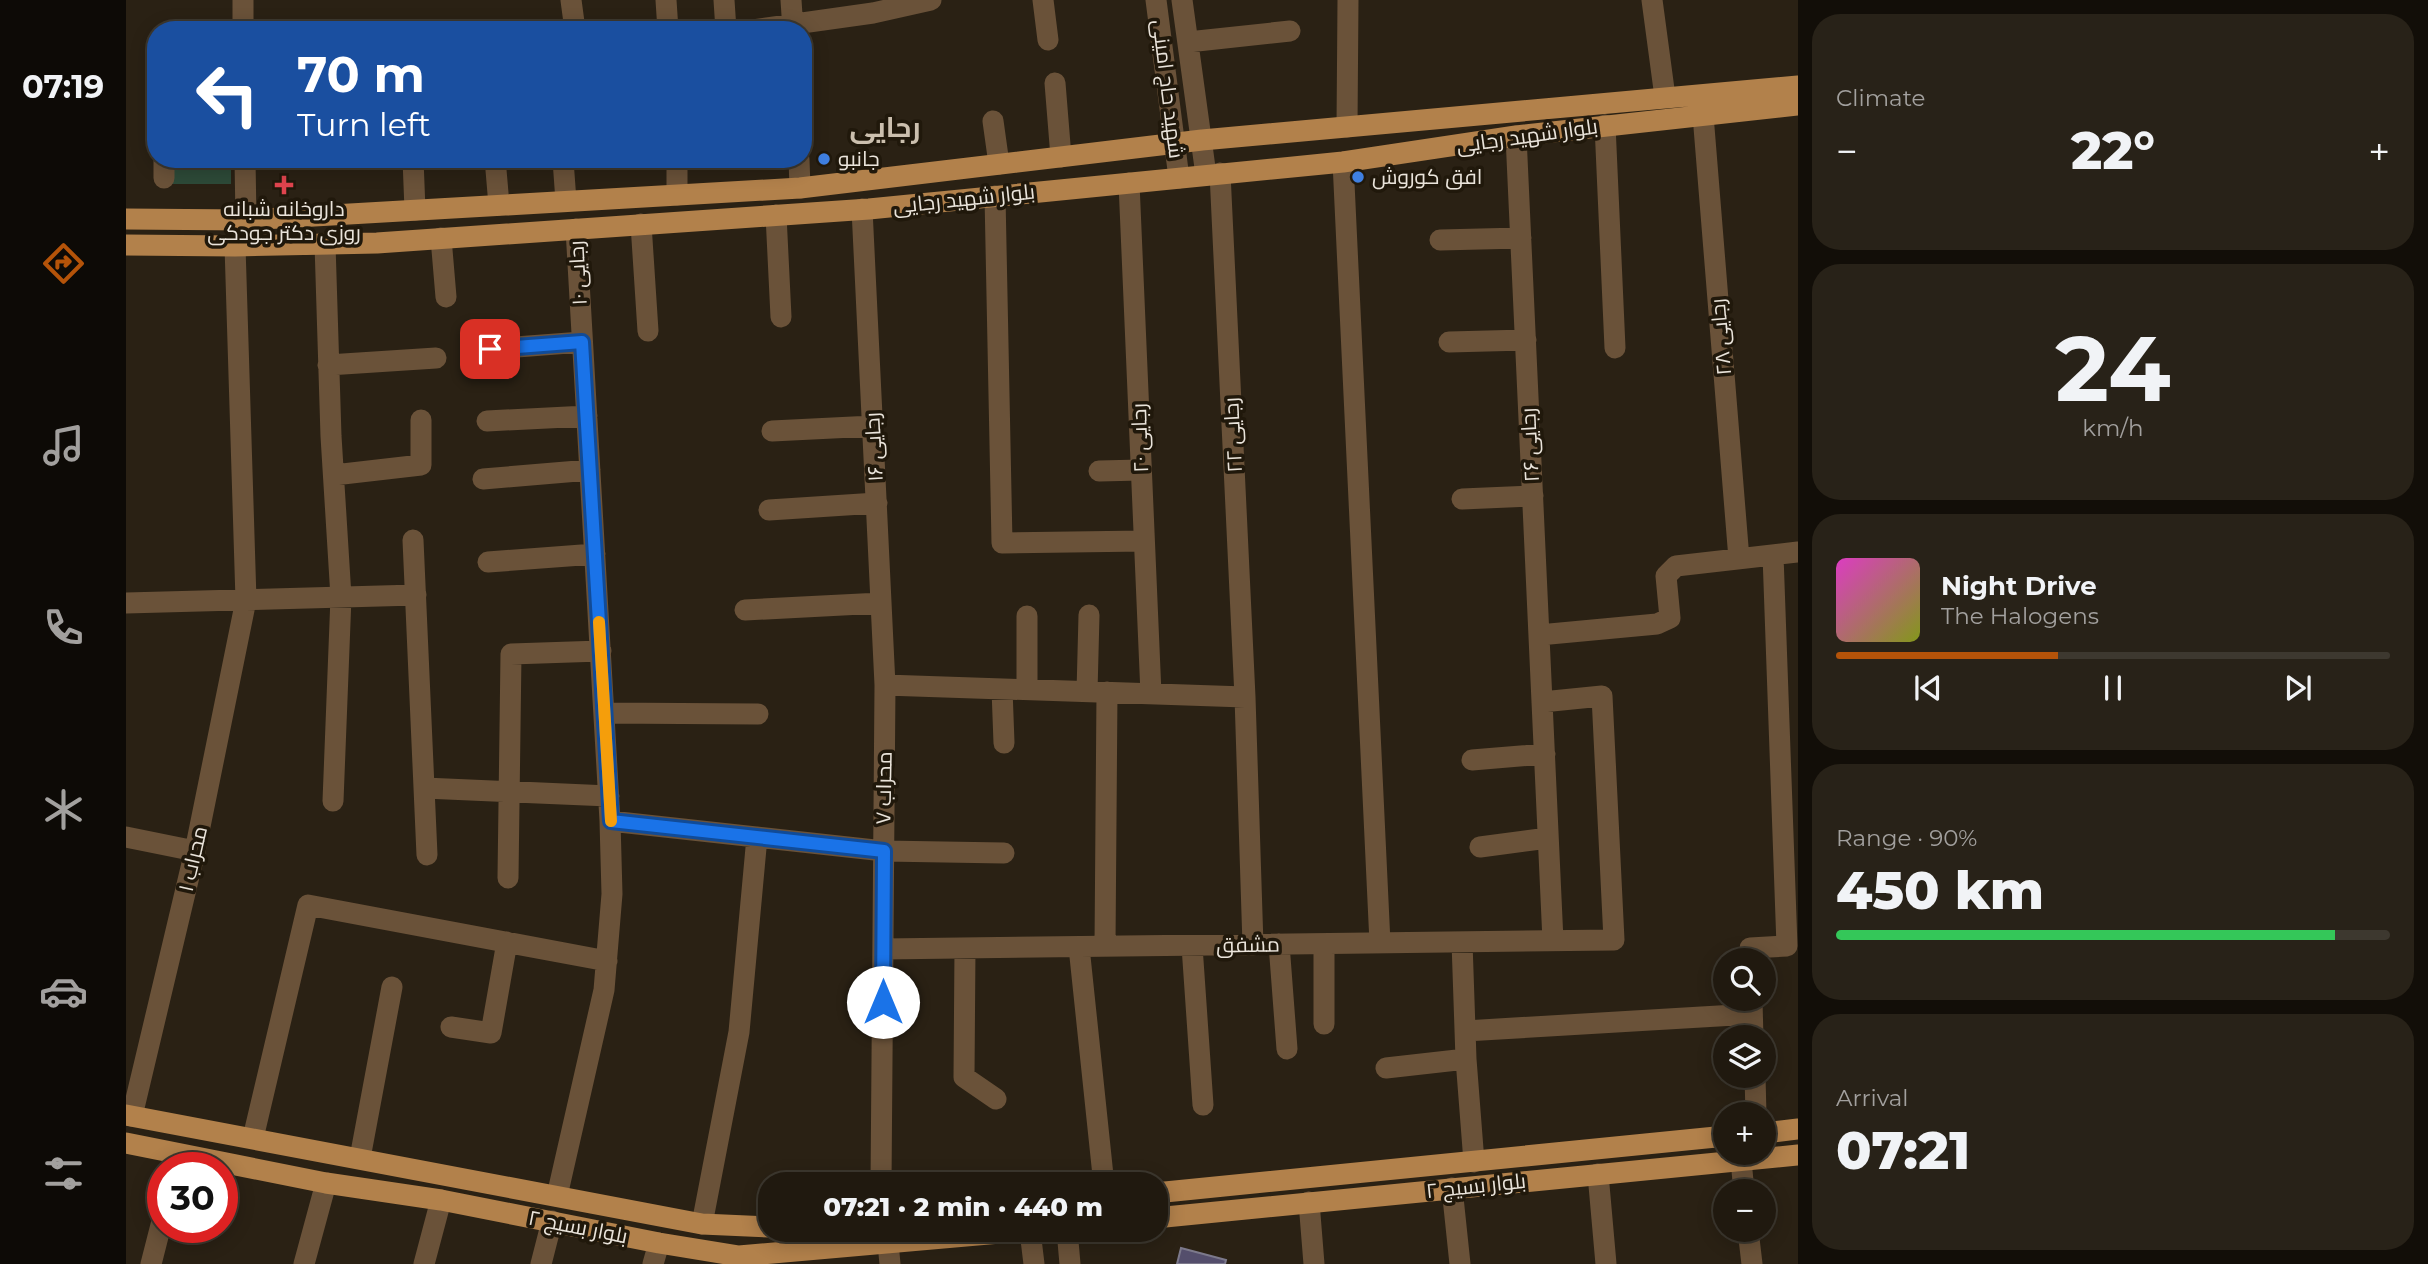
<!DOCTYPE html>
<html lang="en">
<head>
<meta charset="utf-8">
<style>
  :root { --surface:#20190f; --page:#282218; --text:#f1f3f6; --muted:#a2a09e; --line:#3d382f; --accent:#b45309 }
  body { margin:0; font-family:Montserrat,Cairo,sans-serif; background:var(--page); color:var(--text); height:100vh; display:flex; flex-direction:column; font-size:26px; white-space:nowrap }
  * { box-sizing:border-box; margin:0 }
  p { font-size:23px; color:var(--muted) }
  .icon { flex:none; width:38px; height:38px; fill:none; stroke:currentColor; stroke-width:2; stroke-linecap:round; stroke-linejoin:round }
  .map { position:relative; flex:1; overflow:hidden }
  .side { display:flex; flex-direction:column; gap:14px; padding:14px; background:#120e08; width:630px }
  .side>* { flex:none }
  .hud { position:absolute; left:21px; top:21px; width:665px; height:147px; border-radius:28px; box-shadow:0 4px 18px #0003,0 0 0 2px var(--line); background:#1a4fa0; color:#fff; overflow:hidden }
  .controls { position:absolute; left:1587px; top:948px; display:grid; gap:14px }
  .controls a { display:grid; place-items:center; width:63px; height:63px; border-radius:50%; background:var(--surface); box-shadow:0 4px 18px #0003,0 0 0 2px var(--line); font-size:35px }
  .speed { position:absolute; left:21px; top:1152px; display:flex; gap:14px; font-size:35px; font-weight:700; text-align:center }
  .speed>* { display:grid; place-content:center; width:91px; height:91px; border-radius:50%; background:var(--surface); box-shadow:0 4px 18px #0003,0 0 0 2px var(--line); line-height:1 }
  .speed .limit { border:10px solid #d22; background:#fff; color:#111 }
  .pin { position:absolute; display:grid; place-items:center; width:60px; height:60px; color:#fff; margin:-30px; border-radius:14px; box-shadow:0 4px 10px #0006 }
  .me { position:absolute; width:77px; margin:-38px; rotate:0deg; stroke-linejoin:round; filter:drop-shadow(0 0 5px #0008) }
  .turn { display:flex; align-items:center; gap:24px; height:147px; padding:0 35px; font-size:32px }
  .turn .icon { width:91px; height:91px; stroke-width:2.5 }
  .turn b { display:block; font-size:49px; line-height:60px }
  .big { font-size:52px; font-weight:800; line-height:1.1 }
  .side .tile { flex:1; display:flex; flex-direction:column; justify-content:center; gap:10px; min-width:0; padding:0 24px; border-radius:28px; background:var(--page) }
  .side .dial { align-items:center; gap:0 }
  .dial b { font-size:91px; line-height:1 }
  .song { display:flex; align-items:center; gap:21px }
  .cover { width:84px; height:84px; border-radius:10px; background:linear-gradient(135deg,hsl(310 70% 55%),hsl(70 70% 35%)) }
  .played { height:7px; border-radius:4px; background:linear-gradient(90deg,var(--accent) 40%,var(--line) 40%) }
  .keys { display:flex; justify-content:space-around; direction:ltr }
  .heat { display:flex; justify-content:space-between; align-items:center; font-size:38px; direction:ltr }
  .charge { height:10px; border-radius:5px; background:linear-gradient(90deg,#34c759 90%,var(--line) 0) }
  .trip { position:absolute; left:632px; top:1172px; width:410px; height:70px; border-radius:28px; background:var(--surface); box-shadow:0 4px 18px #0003,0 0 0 2px var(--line); font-weight:800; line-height:70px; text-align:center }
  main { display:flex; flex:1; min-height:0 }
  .tabs { display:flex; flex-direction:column; width:126px; justify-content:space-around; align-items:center; background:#0d0a06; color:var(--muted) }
  .tabs .icon { width:49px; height:49px }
  .tabs .current { color:var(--accent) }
  .tabs b { font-size:32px; color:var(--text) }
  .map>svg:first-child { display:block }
</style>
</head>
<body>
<main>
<nav class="tabs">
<b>07:19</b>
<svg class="icon current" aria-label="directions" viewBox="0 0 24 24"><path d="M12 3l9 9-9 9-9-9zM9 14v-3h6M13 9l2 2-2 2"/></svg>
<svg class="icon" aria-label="music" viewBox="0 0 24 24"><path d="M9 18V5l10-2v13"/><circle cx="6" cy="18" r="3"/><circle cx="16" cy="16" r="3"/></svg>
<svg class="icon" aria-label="phone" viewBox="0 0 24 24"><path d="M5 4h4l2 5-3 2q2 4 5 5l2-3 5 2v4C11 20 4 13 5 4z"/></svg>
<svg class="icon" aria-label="climate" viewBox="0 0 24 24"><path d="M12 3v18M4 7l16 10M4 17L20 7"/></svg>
<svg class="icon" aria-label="car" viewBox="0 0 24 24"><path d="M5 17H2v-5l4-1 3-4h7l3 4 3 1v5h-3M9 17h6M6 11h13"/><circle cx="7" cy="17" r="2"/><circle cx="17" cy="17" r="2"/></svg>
<svg class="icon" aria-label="filters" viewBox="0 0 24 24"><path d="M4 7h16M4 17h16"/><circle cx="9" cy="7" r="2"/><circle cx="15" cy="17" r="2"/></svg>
</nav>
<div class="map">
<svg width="1672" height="1264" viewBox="0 0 1672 1264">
  <rect width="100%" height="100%" fill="#2a2114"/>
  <path fill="#2d4a38" d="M42,159H105V184H42Z"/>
  <path fill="#544e6c" stroke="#7c798b" stroke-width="2" d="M1055,1248L1100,1260L1099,1264H1051Z"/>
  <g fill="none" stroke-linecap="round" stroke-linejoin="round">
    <path stroke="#6a5239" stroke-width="21" d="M117,0V30
      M445,0L449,30
      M540,0L542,30
      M598,0L600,30
      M665,0L667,30
      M917,0L922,40
      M1030,0L1053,178
      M1056,0L1080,175
      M1526,0L1539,97
      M627,30L747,13L805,0
      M1062,42L1164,31
      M929,83L935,157
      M1577,115L1613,559
      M867,121L873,164
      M1479,125L1489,348
      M1221,127L1222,0
      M1390,136L1427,941
      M38,159V178
      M119,159L120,220
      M287,159L289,210
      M551,159V195
      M673,159L674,188
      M437,160L440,201
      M1217,162L1254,943
      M370,170L373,205
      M1094,173L1119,697L1127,945
      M1003,183L1025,694
      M869,196L876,543L1018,541
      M736,209L759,685L755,1185
      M650,215L655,317
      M515,224L522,331
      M315,238L320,297
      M1314,240L1395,238
      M199,244L205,436L215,597L207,801
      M1323,342L1400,340
      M364,349L456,342
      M202,365L310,358
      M361,421L461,416
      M646,431L747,426
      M973,471L1015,470
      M208,475L295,465V420
      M357,479L464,470
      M1336,499L1407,496
      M643,510L751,503
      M287,540L301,855
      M362,562L469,554
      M0,603L290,595
      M619,610L755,603
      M901,616V689
      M1413,635L1531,624L1544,618L1540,576L1550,566L1672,552
      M759,685L1119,697
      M876,689L878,743
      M961,692L963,615
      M478,713L632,714
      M1346,760L1419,754
      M298,788L483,796
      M484,821L758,851L878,853
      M0,837L69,851
      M1354,847L1422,838
      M382,878L385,654L475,651
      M1336,942L1340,1059L1348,1162
      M1153,944L1161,1049
      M1198,944V1024
      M979,946L981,692
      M1066,946L1077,1105
      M953,947L978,1185
      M839,948L838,1077L870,1099
      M757,949L1488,940L1476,696L1416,702
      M1624,961V948L1661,946L1647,555
      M1626,1001L1627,1038
      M325,1027L365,1033L381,942
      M1339,1031L1626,1014
      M1260,1068L1340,1059
      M1629,1076L1630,1115
      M6,1116L69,851L120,600L109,246
      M127,1138L182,905L481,961
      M234,1158L266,987
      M1615,1160L1618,1192
      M1472,1174L1480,1264
      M1326,1188L1334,1264
      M431,1196L478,990L486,894L484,821L450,229
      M1183,1202L1188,1264
      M576,1224L613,1032L631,837
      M941,1230L944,1264
      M1622,1230L1626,1264
      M904,1231L908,1264
      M762,1243L764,1264
      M25,1264L37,1217
      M178,1264L200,1183
      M298,1264L315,1200
      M415,1264L426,1221
      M527,1264L533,1243"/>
    <path stroke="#b2814b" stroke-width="21" d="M0,219L120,220L674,188L1076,140L1672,86
      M0,245L109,246L251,243L743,209L1217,162L1390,136L1672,105
      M0,1115L576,1224L644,1227
      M1638,1133L1672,1129
      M0,1143L200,1183L315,1200L533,1243L613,1256L909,1230
      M1029,1193L1600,1136
      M1029,1218L1672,1155"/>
  </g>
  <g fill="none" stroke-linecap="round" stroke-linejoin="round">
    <defs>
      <path id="route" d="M364,349L456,342L485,821L758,851L757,1002"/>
    </defs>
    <use href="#route" stroke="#114b97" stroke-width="18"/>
    <use href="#route" stroke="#1a73e8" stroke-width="12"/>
    <path stroke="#f59e0b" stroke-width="12" d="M473,622L485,821"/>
  </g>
  <g fill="#3f7fe0" stroke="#20180b" stroke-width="2.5">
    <circle cx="698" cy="159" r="7"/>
    <circle cx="1232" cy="177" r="7"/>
  </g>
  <path fill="#e0444e" stroke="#20180b" stroke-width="2.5" d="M154.5 174.5h7v7h7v7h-7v7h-7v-7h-7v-7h7z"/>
  <g text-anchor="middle" stroke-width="7" stroke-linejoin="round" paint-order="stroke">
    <g font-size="21" fill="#eae4db" stroke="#20180b">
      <text transform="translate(1042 89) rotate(83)" y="7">شهید حاج امینی</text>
      <text transform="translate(1401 136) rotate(-8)" y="7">بلوار شهید رجایی</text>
      <text transform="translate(838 199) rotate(-6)" y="7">بلوار شهید رجایی</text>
      <text transform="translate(452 273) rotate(-93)" y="7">رجایی ۱۰</text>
      <text transform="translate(1595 337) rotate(-95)" y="7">رجایی ۲۸</text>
      <text transform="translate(1107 435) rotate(-93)" y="7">رجایی ۲۲</text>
      <text transform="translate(1014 438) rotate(-92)" y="7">رجایی ۲۰</text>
      <text transform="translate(1404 445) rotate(-93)" y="7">رجایی ۲۶</text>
      <text transform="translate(748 447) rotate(-93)" y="7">رجایی ۱۶</text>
      <text transform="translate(758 788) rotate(-89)" y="7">محراب ۷</text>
      <text transform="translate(67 859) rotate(-77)" y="7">محراب ۱</text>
      <text transform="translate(1122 945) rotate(-1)" y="7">مشفق</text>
      <text transform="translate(1350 1186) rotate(-6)" y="7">بلوار بسیج ۲</text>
      <text transform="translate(452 1227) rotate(11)" y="7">بلوار بسیج ۲</text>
    </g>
    <g font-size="21" fill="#eae4db" stroke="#20180b" text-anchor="start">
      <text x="712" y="166">جانبو</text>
      <text x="1246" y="184">افق کوروش</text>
      <text x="158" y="216" text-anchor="middle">داروخانه شبانه<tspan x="158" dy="24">روزی دکتر جودکی</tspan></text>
    </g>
    <g font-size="28" font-weight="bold" fill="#cbbfae" stroke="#20180b">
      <text x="759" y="137">رجایی</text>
    </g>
  </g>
</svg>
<div class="controls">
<a><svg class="icon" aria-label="search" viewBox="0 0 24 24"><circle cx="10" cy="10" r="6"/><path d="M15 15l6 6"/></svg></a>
<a><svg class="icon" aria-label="layers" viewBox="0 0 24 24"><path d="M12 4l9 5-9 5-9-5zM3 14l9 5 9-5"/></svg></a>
<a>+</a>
<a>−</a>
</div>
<div class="speed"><div class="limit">30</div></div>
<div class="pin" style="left:364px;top:349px;background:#d93025"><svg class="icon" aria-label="arrive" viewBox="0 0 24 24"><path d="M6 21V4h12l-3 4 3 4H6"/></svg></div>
<svg class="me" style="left:757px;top:1002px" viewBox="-20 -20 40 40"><circle r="19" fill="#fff"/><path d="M0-13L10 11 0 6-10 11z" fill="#1a73e8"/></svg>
<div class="trip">07:21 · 2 min · 440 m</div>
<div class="hud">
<div class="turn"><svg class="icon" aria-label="left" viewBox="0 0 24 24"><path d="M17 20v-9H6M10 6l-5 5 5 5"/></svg><div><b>70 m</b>Turn left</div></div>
</div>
</div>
<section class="side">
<div class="tile"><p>Climate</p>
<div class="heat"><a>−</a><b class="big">22°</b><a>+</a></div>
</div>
<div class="tile dial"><b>24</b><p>km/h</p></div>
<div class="tile">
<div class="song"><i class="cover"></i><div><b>Night Drive</b><p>The Halogens</p></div></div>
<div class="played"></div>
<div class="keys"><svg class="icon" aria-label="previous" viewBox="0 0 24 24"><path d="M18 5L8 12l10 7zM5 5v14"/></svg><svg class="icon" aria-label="pause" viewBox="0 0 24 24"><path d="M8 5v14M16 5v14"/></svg><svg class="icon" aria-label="next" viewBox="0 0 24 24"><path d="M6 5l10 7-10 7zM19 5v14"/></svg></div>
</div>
<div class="tile"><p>Range · 90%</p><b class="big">450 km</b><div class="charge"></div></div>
<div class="tile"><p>Arrival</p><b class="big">07:21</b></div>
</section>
</main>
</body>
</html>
